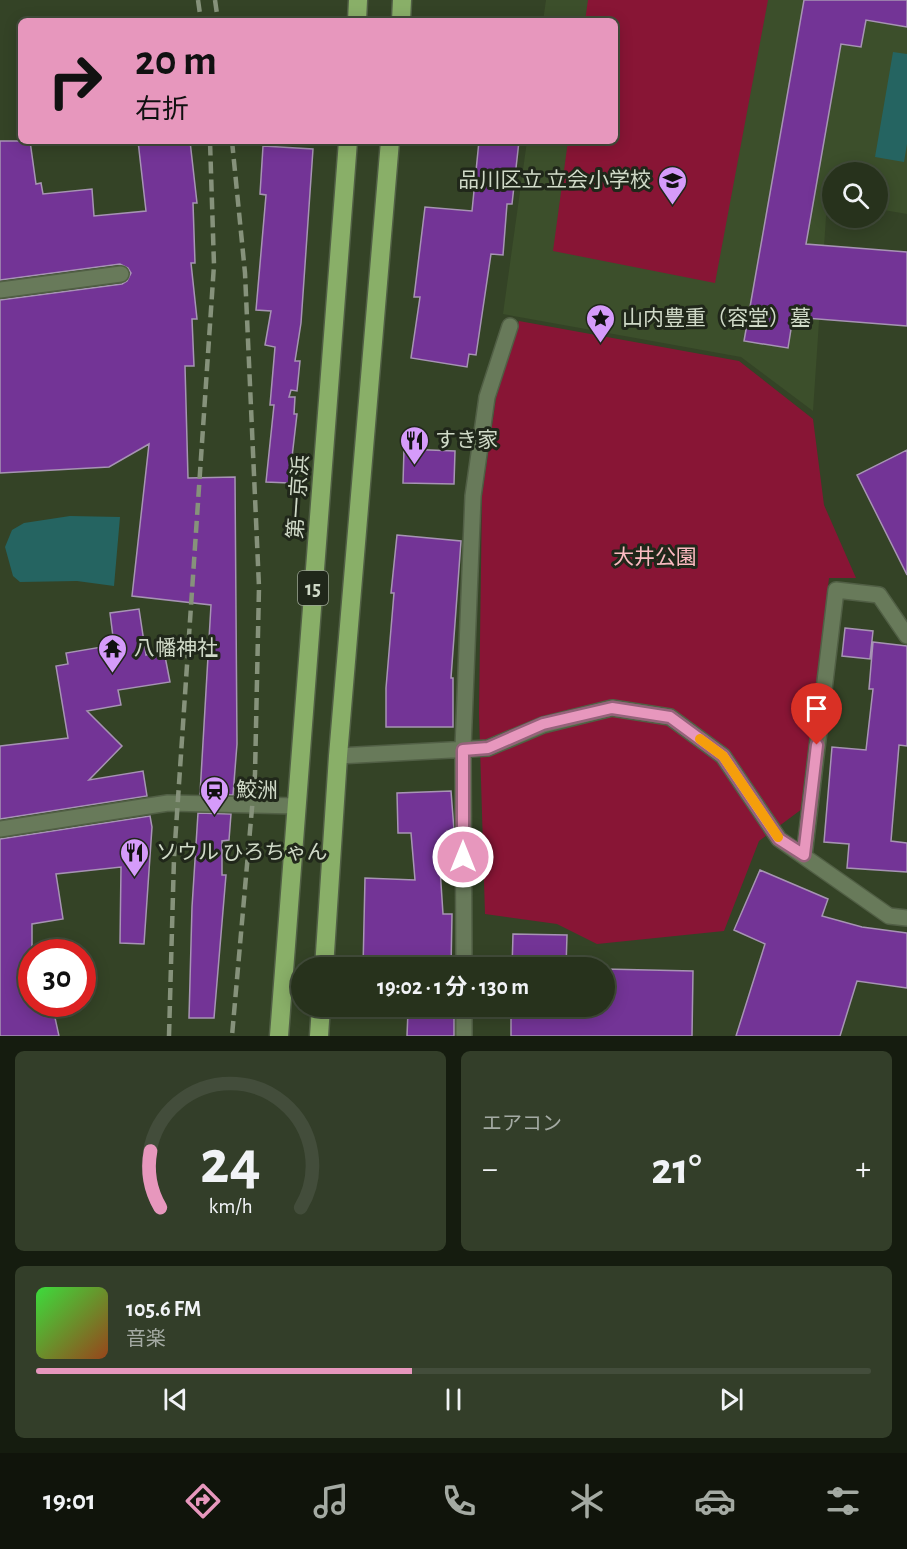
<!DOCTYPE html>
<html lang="ja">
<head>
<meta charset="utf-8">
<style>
  :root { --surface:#27321c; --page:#333e29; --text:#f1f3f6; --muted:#a4aaa3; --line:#434d3b; --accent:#e797bd }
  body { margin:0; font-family:"Alegreya Sans","Noto Sans JP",sans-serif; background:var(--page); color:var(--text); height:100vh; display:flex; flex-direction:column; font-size:22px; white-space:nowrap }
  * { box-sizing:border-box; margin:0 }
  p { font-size:20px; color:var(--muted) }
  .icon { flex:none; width:33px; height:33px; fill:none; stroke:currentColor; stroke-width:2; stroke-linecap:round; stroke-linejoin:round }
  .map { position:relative; height:1036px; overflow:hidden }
  .side { display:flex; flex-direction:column; gap:15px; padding:15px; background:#151c0f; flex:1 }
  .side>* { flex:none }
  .hud { position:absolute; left:18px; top:18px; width:600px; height:126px; border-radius:9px; box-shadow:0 3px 15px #0003,0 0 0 2px var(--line); background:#e797bd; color:#111; overflow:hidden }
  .controls { position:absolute; left:822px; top:162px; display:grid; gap:12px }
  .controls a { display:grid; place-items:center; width:66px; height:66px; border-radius:50%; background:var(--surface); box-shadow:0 3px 15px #0003,0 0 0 2px var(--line); font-size:30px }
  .speed { position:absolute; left:18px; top:939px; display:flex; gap:12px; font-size:30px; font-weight:700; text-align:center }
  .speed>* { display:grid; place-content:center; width:78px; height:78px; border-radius:50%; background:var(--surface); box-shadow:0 3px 15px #0003,0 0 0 2px var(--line); line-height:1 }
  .speed .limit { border:9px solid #d22; background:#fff; color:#111 }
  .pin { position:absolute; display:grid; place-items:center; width:51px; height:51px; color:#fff; margin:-62px -26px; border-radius:50% 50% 50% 0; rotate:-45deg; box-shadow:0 0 6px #0007 }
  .pin .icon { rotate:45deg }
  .me { position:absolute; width:66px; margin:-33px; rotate:0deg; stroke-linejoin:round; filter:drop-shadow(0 0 4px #0008) }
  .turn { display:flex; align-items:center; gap:21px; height:126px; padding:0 18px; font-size:27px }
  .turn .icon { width:78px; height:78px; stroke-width:2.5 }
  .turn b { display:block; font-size:42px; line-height:51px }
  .big { font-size:45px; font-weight:700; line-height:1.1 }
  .side .widget { flex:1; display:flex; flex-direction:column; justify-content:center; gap:9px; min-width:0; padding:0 21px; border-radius:9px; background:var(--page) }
  .side .dial { align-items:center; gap:0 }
  .dial svg { height:156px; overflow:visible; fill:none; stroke:var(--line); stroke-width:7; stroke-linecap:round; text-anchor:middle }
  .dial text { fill:var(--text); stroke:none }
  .song { display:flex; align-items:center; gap:18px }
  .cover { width:72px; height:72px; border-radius:9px; background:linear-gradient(135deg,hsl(120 70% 55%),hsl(20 70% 35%)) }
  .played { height:6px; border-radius:3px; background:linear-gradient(90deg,var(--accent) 45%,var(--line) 45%) }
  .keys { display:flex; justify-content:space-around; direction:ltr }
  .heat { display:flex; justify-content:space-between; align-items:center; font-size:33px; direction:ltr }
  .side .tiles { flex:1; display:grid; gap:15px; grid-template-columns:1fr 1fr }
  .widget:last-child { grid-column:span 2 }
  .trip { position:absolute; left:291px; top:957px; width:324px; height:60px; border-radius:30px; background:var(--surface); box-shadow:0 3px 15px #0003,0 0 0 2px var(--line); font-weight:700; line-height:60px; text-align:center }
  .dock { display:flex; height:96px; justify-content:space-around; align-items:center; background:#10140b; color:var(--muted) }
  .dock .icon { width:42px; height:42px }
  .dock .current { color:var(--accent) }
  .dock b { font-size:27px; color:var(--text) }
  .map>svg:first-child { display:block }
</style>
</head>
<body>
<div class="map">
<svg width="907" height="1036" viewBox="0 0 907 1036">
  <rect width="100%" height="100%" fill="#344326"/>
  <path fill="#3c4f2b" d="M546,0H907V214L878,209V172H832V202H827L813,411L741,357L503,314L527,141H615V21H543Z"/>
  <path fill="#881535" d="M588,0H768L715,283L553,251L568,141H615V21H585Z
    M519,321L739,361L813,419L824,505L856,578H829L802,809L759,841L724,931L597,944L557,924L485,914L479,713L482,496L496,398Z"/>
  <path fill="#256461" d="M893,52L907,54V144L904,162L875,157Z
    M70,516L120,517L114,586L77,581L20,582L13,576L5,547L12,530L24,523Z"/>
  <path fill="#733496" stroke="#a794b4" stroke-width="1.5" d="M804,0H907V27L866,20L861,47L841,44L806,244L907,252V326L793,317L788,348L744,341Z
    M0,141H30L36,184L41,183L43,194L92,189L94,216L146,211L138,141H190L197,203H193L195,263H191L197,319H192L194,366H185L188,478L235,477L237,744L233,795L200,794L211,605L132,596L149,444L109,467L0,473V300L122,284L127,281L131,273L128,268L120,264L0,280Z
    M479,141H519L512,204H507L503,255L491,254L476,355L469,354L467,367L411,358L420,297H414L425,207L472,211Z
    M263,146L313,149L301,323L295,361H300L297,391L291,390L289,397H295L294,414H297L289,483L266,482L274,405H270L275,347L265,345L271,311L256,310L266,195L260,194Z
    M404,449L455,451L454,484L403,483Z
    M907,450V575L857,475Z
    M397,535L461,541L451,678H453V727H386V688L394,593H391Z
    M139,609L146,655L164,651L170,682L118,690L121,705L87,711L122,746L89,780L143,771L147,796L0,819V746L68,738L56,666L68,664L66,653L114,645L110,613Z
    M845,628L873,631L870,659L842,656Z
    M873,642L907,646V746L899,745L891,841L907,843V872L847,868L849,844L824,842L832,747L866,750L873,689H869Z
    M451,791L454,830L447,831L449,853H439L443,914H452L451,968H363L365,878L415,880L411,833H398L397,793Z
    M198,813L231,814L229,840L222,841V875H226L214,1018H189L192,907Z
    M150,816L152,827L144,944L120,943L121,867L56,874L63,919L32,924V1004H52L59,1036H0V839Z
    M760,870L828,899L822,916L862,927L907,933V988L857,981L840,1036H736L765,944L734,930Z
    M513,934L567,935L566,968H512Z
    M604,969L693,971L692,1036H511V1006H604Z
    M362,1006H454V1036H407L408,1011L362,1009Z"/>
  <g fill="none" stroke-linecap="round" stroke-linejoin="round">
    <defs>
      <path id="minor" d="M0,290L121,274
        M463,748L473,496L487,397L510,326
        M463,751L464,968
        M338,756L488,748L543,725L612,708L670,717L723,756L779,839L889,916L907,918
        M0,829L168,803L297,806
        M804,856L836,590L879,595L907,636
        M464,1006V1036"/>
      <path id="highway" d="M357,21L358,0
        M401,21L402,0
        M324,968L338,756L390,141
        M279,1036L348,141
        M319,1036L321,1006"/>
    </defs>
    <use href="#minor" stroke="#515f45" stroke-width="18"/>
    <use href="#highway" stroke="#515f45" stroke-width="21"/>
    <use href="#minor" stroke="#687a5a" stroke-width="15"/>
    <use href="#highway" stroke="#89af68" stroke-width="18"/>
    <path stroke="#86927b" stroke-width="4.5" stroke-dasharray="12 6" stroke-linecap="butt" d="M198,0L201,21
      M215,0L218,21
      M232,141L245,273L259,587L255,774L232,1036
      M169,1036L174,858L214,265L210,141"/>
  </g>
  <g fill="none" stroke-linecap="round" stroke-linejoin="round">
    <defs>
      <path id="route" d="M463,857V750L488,748L543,724L612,708L670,717L723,756L779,839L804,855L817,745"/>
    </defs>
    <use href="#route" stroke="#96627b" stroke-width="15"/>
    <use href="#route" stroke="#e797bd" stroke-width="10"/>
    <path stroke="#f59e0b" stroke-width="10" d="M700,739L723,756L778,837"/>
  </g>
  <defs>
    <symbol id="school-pin" viewBox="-11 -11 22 30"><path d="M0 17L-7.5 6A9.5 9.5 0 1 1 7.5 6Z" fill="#d59bfa" stroke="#20271a"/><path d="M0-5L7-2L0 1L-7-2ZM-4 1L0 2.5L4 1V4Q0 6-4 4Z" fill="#111"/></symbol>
    <symbol id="sight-pin" viewBox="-11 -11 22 30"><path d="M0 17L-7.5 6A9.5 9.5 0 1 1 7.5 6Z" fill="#d59bfa" stroke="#20271a"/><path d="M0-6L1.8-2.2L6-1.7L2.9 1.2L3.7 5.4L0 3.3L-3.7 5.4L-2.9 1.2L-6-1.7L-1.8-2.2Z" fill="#111"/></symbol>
    <symbol id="restaurant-pin" viewBox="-11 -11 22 30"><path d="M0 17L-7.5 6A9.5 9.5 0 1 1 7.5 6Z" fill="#d59bfa" stroke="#20271a"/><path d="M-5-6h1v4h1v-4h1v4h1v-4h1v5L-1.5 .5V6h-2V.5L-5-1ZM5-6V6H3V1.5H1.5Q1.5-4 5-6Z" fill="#111"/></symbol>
    <symbol id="temple-pin" viewBox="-11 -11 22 30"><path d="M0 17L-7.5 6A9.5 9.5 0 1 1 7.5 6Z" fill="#d59bfa" stroke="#20271a"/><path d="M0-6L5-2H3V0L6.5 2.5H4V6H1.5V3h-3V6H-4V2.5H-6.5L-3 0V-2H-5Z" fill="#111"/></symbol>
    <symbol id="station-pin" viewBox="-11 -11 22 30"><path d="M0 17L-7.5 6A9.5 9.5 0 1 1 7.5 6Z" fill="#d59bfa" stroke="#20271a"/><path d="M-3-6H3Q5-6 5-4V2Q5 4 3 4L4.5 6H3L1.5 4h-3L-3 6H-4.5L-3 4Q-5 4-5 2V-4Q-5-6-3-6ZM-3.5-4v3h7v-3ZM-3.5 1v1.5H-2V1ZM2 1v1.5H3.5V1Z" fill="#111"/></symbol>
  </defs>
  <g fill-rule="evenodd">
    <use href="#school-pin" x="656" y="164" width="33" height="45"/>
    <use href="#sight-pin" x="584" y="302" width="33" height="45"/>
    <use href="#restaurant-pin" x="398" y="424" width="33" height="45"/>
    <use href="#temple-pin" x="96" y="632" width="33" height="45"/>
    <use href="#station-pin" x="198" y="774" width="33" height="45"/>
    <use href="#restaurant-pin" x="118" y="836" width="33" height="45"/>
  </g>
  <g text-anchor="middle" stroke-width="6" stroke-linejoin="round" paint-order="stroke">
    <rect fill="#20271a" stroke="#9ba494" stroke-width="1.5" x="298" y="571" width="30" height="34" rx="4.5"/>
    <g font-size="20" font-weight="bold" fill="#d0dac8">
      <text x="313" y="595">15</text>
    </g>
    <g font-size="21" fill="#d0dac8" stroke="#20271a" text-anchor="start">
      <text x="651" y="187" text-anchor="end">品川区立 立会小学校</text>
      <text x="622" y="325">山内豊重（容堂）墓</text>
      <text x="435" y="447">すき家</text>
      <text x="134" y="655">八幡神社</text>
      <text x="236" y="797">鮫洲</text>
      <text x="156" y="859">ソウル ひろちゃん</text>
    </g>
    <g font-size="21" fill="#d0dac8" stroke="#20271a">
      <text transform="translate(298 497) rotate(-86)" y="7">第一京浜</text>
    </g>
    <g font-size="21" fill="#fbbac1" stroke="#20271a">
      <text x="655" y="564">大井公園</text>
    </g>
  </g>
</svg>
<div class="controls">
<a><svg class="icon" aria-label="search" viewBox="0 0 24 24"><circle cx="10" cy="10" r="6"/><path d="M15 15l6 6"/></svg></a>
</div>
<div class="speed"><div class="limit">30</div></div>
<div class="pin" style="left:817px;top:745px;background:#d93025"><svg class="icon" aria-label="arrive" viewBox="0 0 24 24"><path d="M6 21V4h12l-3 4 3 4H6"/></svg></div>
<svg class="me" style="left:463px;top:857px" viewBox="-20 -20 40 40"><circle r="17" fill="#e797bd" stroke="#fff" stroke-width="3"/><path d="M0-11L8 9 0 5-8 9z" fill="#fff"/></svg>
<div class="trip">19:02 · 1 分 · 130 m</div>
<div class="hud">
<div class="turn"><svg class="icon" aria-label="right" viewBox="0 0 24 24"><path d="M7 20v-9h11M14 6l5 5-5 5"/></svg><div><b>20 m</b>右折</div></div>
</div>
</div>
<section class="side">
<div class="tiles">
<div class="widget dial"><svg viewBox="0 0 100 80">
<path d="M14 69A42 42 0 1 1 86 69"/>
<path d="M14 69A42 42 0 0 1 9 40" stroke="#e797bd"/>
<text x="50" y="56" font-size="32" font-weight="700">24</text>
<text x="50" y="72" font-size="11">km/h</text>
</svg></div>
<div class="widget"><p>エアコン</p>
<div class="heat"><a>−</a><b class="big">21°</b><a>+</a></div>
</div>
<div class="widget">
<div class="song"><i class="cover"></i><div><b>105.6 FM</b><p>音楽</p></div></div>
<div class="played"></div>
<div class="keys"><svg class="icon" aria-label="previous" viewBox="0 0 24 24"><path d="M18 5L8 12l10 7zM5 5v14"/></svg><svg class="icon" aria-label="pause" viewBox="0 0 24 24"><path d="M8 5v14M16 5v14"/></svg><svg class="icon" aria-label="next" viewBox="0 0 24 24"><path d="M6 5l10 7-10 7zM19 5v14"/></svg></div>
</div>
</div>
</section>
<nav class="dock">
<b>19:01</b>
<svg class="icon current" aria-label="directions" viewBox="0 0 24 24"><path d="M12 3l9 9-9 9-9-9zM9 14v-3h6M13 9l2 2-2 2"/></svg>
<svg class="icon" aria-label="music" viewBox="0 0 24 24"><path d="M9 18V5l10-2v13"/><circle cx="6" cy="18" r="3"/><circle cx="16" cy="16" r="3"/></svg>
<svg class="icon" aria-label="phone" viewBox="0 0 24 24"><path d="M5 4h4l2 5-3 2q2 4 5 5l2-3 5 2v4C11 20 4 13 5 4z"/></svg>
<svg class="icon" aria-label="climate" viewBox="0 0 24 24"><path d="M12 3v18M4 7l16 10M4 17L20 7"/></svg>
<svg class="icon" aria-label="car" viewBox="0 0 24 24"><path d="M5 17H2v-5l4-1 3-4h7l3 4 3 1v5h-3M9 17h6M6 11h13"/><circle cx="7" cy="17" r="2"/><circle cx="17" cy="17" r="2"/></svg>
<svg class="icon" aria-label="filters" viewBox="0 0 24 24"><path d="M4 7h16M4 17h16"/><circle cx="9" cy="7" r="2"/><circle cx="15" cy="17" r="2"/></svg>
</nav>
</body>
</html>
